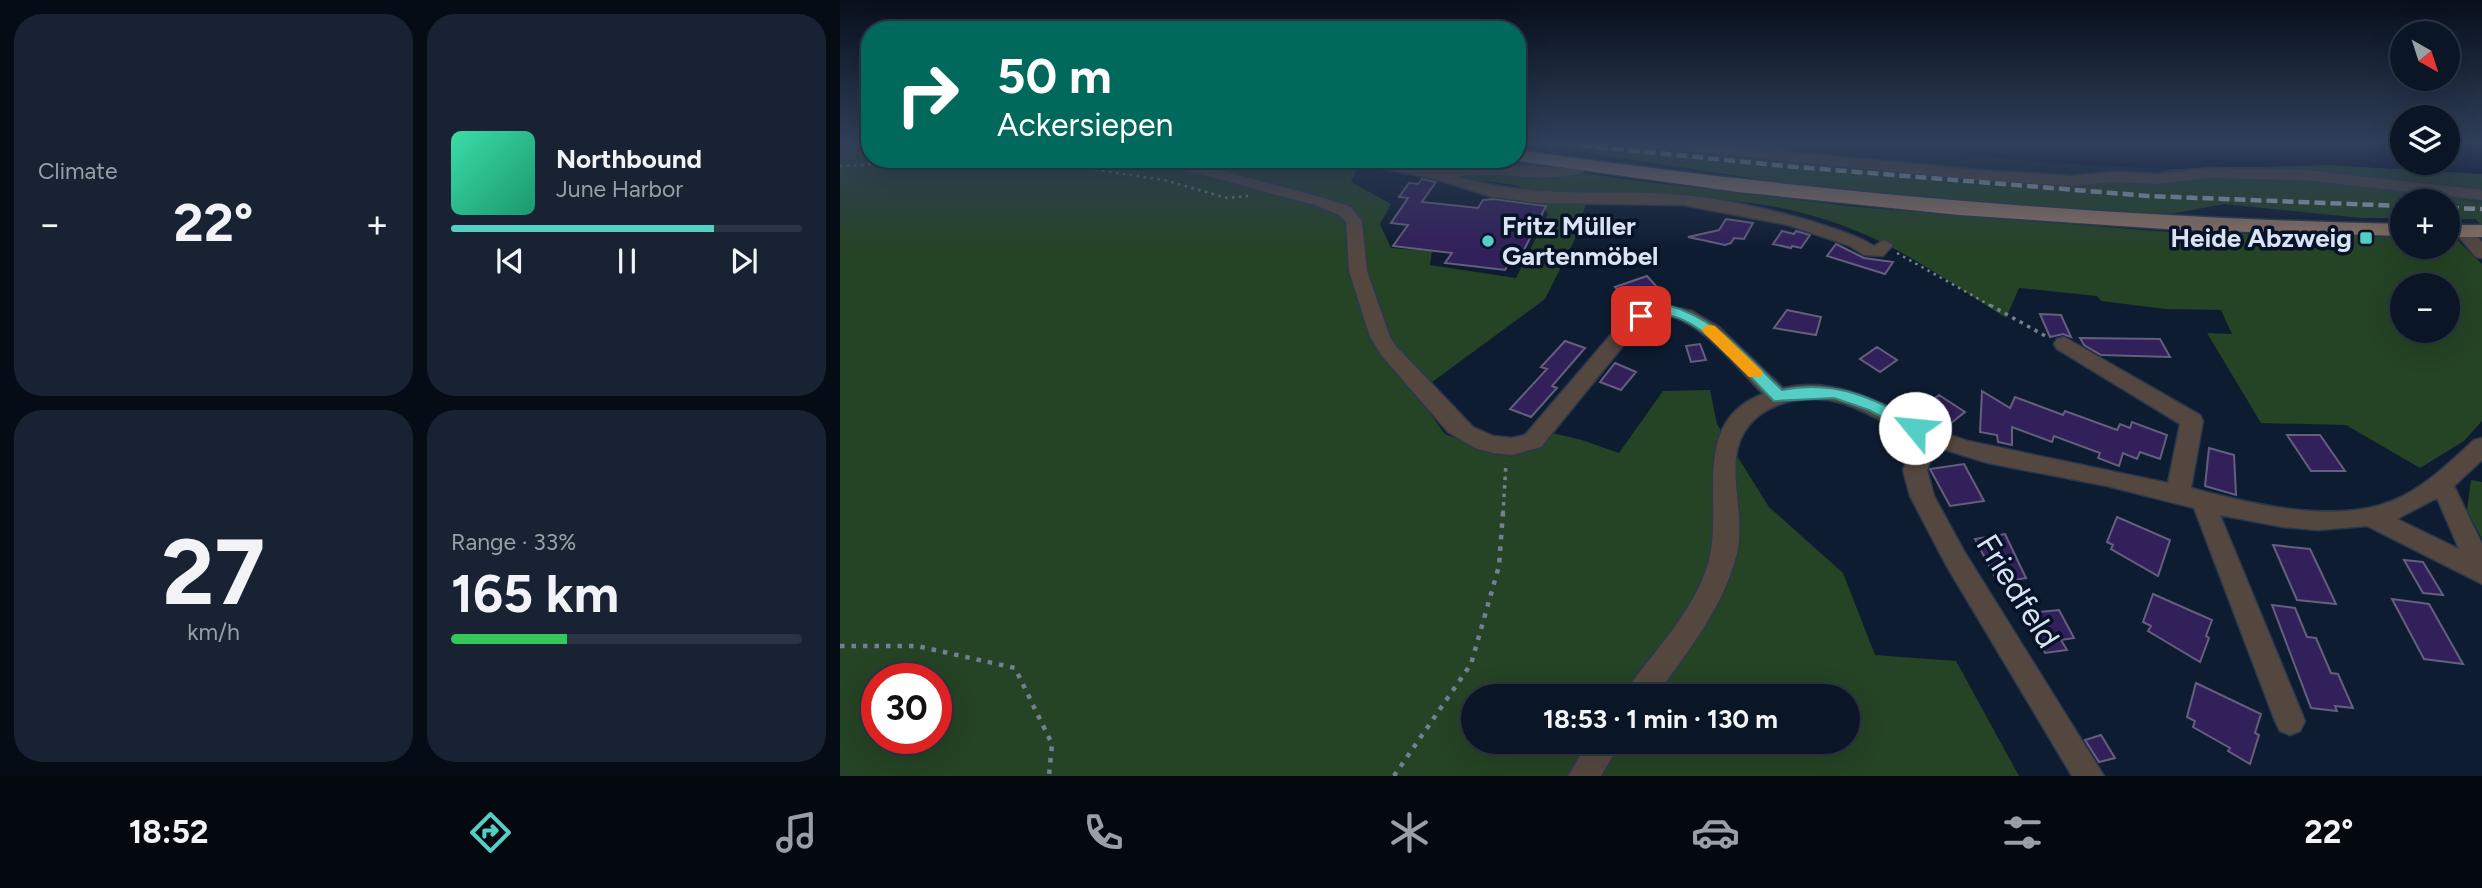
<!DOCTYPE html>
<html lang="en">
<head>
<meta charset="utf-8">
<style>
  :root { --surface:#0a1526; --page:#182232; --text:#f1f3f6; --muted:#999fa7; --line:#2a3443; --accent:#55cec5 }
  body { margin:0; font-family:Figtree,sans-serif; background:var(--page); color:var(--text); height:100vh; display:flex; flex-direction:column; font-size:26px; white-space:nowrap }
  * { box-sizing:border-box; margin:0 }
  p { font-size:23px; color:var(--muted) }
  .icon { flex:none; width:38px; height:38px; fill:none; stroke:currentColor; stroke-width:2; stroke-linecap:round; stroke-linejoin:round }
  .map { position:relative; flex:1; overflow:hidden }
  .sheet { display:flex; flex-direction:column; gap:14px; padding:14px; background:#060c15; width:840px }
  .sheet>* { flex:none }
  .guide { position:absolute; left:21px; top:21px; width:665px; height:147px; border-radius:28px; box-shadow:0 7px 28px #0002,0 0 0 2px var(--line); background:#00695c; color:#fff; overflow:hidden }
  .needle { width:46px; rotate:141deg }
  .fabs { position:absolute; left:1550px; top:21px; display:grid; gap:14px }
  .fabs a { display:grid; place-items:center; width:70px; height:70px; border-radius:50%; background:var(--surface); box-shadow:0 7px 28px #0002,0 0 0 2px var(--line); font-size:35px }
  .speed { position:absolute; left:21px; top:663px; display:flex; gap:14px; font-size:35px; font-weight:700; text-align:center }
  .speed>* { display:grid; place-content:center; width:91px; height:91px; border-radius:50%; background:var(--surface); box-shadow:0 7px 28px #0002,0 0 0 2px var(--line); line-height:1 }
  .speed .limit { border:10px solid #d22; background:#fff; color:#111 }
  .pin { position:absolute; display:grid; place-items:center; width:60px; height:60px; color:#fff; margin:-30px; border-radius:14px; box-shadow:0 4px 10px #0006 }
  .me { position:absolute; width:77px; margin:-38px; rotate:298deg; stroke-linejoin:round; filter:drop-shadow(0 0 5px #0008) }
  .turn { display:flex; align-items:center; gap:24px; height:147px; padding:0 21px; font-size:32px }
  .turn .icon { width:91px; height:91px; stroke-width:2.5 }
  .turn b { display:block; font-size:49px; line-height:60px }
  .big { font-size:52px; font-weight:700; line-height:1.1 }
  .sheet .card { flex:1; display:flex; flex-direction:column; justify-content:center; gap:10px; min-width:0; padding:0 24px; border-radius:28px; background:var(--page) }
  .sheet .dial { align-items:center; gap:0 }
  .dial b { font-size:91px; line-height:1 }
  .song { display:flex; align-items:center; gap:21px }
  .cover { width:84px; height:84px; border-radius:10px; background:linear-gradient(135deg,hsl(160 70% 55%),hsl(160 70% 35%)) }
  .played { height:7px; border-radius:4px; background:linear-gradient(90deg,var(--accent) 75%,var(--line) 75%) }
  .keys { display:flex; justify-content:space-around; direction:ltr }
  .heat { display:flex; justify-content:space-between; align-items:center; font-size:38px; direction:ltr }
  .charge { height:10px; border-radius:5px; background:linear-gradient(90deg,#34c759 33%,var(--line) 0) }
  .sheet .tiles { flex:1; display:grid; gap:14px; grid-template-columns:repeat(2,1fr) }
  .trip { position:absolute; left:621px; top:684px; width:399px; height:70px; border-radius:35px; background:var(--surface); box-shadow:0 7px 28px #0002,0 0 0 2px var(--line); font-weight:700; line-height:70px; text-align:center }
  .tabs { display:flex; height:112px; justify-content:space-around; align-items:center; background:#04080f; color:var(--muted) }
  .tabs .icon { width:49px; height:49px }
  .tabs .selected { color:var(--accent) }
  .tabs b { font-size:32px; color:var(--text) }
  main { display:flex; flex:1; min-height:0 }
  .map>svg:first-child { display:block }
</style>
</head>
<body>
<main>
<section class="sheet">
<div class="tiles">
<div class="card"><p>Climate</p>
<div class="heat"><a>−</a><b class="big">22°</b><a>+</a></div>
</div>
<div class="card">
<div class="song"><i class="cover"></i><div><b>Northbound</b><p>June Harbor</p></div></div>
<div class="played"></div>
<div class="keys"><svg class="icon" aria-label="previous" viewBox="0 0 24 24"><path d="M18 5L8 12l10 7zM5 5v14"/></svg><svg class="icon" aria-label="pause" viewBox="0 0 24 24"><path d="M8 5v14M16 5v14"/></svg><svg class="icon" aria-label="next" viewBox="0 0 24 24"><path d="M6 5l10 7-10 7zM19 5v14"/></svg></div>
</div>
<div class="card dial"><b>27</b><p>km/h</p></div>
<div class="card"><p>Range · 33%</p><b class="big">165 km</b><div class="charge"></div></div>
</div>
</section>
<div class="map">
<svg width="1642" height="776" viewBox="0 0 1642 776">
  <rect width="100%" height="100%" fill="#0e1c32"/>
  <path fill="#254325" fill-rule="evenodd" d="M0,142H30V159H522L511,182L551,204L540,224L551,248L592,251L590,265L676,278L708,214L694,193L675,185L612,177L552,159H657L782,179L1017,207L1329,232L1563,237V247H1608V238H1615L1642,264V421L1624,441L1580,468L1506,425L1421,423L1367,333L1392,334L1381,310L1325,309L1261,301L1257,296L1179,288L1166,318C1118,288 1072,254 1019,232C929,194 843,196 747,201L733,243L705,299L576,394L605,434L654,453L679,451L708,432L742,440L779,453L823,391L870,390L877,424L929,507L1003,573L1035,655L1116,661L1179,776H0ZM1563,285H1608V331H1563ZM37,679H96V738H37ZM634,696H1008V742H634Z
    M677,142H792L862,149L921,142L943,148L942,155L1228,183L1310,177L1331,169L1489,165L1642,174V193L1497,182L1642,202V228L1636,219H1608V201H1563V218H1522L1384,204L1331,214L1141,204L976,188Z
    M1631,480L1642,482V539L1627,510Z"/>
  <path fill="#000032" d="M1015,142H1563V163H1608V142H1642V174L1489,165L1331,169L1264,166L1188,161Z"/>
  <path fill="#32205b" stroke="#645f7c" stroke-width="2" d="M582,179L596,182L582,202L638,208L643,200L654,199L706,206L677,264L669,263L665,270L605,263L612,253L553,246L568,225L551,223L568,198L559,197L569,183L578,184Z
    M886,219L913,223L904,239L894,238L891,243L885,245L848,237L879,230Z
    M942,231L954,234L956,231L970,235L961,248L952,246L951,248L933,244Z
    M996,244L1024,258L1053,262L1045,274L987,256Z
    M807,276L817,287L786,298L775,287Z
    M947,310L981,317L976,335L934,328Z
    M1200,314L1221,315L1231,337L1223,334L1210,337Z
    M1240,338L1320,339L1330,357L1261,355L1244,345Z
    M725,341L745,348L712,386L717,388L691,417L670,409L707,369L701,367Z
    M860,344L866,360L851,362L846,346Z
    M1037,347L1057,360L1040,372L1020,359Z
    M775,363L796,372L781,390L760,382Z
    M1142,391L1170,408L1175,397L1223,415L1225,411L1277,430L1280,424L1290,428L1292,422L1327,435L1320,459L1300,452L1297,459L1283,453L1279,466L1258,458L1260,453L1214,436L1212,442L1172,427V445L1158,442L1157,435L1140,432Z
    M1099,395L1125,412L1106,427L1080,409Z
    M1447,435H1480L1505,471H1471Z
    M1369,448L1394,455L1396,495L1365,486Z
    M1124,464L1144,501L1110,506L1090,469Z
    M1277,517L1330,540L1318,576L1271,549L1273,545L1267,542Z
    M1165,534L1186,578L1158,583L1135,539Z
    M1433,545L1470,549L1496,604L1457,600Z
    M1564,560L1583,562L1603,595L1583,593Z
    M1313,594L1372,620L1366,636L1369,638L1360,662L1308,631L1311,626L1303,622Z
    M1552,599L1589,604L1623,664L1584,659Z
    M1432,605L1455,608L1467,637L1476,638L1491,673L1498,674L1513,708L1495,706L1497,711L1471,708Z
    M1219,610L1234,638L1221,640L1227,650L1205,653L1195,633H1199L1190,613Z
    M1356,683L1421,714L1415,733L1419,735L1410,764L1388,751L1390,748L1353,727L1355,721L1347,717Z
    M1261,735L1275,758L1259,762L1245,740Z"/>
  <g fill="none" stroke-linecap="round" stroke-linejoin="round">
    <defs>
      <path id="minor" d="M791,142H845L1137,170L1232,176L1273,172L1317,174L1368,168L1465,170L1642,190V200L1465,180L1368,178L1317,184L1273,182L1232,186L1137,180L798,146Z
        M312,159H339L487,199L511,207L522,221L527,271L550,337L556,346L633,427L653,436L672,438L685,435L786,317L818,304L852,311L879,327L943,388C1012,372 1066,423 1128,441L1328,483L1340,424L1217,349L1214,344L1217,339L1224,337L1360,415L1363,421L1351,488C1408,503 1493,525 1552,501C1584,488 1609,463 1634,440L1642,438V460L1614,486L1642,544V584L1527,526L1478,530L1443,527L1380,515L1465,721L1460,731L1450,735L1440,731L1435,721L1354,508L1267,486L1148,463L1096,447L1087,470L1094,496L1124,551L1264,776H1232L1106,565L1070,496L1063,470L1077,439C1054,428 1030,413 1005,404C961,390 902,405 896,457C893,489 904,521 897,553C884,607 847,652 816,696H785L789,686C816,650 850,614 866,570C888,511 845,423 923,394C901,372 854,312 820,316C814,317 806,323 800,325L701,447L672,455L653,453L635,448L608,432L542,356L530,337L509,271L506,222L499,215L475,205L315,162ZM1597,498L1619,549L1557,519Z
        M511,159H544L600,170L652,164L721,168L744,161L752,166L750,169C712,187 661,170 618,176C698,201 762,188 842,195C879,198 938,211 974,222C994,229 1015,234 1034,246L1044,240L1053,245L1043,256L1024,255L1010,246L948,225L843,205L699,203L649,196L596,179L519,164Z
        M1623,226L1629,227L1642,242V258L1636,257L1614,231Z
        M748,742H781L761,776H728Z"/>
      <path id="major" d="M677,150C972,192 1266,218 1563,224V236L1341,230L1119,215L898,192L670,160L677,159Z
        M1608,225H1642V237H1608Z"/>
    </defs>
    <use href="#minor" stroke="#2a384d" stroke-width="3"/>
    <use href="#major" stroke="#2a384d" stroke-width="3"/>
    <path stroke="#748092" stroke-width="2.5" stroke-dasharray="2.5 4.5" stroke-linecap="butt" d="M186,159L324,180L387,198L408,196
      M0,166L158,159
      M1057,253L1153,307"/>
    <path stroke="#748092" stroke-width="3.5" stroke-dasharray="3.5 5" stroke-linecap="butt" d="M1150,305L1209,338
      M663,514L666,463"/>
    <path stroke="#748092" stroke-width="4.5" stroke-dasharray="4.5 7" stroke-linecap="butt" d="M0,646H77L175,668L212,744L209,776
      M554,776L631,664L659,566L663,512"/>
    <use href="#minor" fill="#544740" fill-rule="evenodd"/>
    <use href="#major" fill="#8b7164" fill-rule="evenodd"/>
    <path stroke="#9ea9ba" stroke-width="4.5" stroke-dasharray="11 5" stroke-linecap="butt" d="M709,142L945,166L1309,196L1563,206
      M1608,208L1642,209"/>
  </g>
  <linearGradient id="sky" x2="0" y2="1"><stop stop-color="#080f1c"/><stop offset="0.57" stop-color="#30405a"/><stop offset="1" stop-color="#30405a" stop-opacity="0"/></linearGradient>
  <rect width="1642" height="251" fill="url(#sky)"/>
  <path fill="#55cec5" stroke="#378680" stroke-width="2" d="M827,305C877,318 906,356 942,390C996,379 1035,399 1081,424L1083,428L1081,432H1069L1029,410L994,398L934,401C906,374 866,322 828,315C820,314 809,318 801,320L794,316L796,312Z"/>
  <path fill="#f59e0b" d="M870,325L875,326L921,370L923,373L921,377H909L864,333L862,330L864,326Z"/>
  <g fill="#55cec5" stroke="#061328" stroke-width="2.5">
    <rect x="1519" y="231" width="14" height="14" rx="3.5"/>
    <circle cx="648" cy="241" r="7"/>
  </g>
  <g text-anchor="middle" stroke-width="7" stroke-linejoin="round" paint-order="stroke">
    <g font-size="26" font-weight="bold" fill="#d9e3f2" stroke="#061328" text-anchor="start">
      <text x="662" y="235">Fritz Müller<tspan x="662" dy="30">Gartenmöbel</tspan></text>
      <text x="1512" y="247" text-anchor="end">Heide Abzweig</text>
    </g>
    <g font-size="32" fill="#d9e3f2" stroke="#061328">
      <text transform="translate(1178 591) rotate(58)" y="11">Friedfeld</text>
    </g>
  </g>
</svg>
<div class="fabs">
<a><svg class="needle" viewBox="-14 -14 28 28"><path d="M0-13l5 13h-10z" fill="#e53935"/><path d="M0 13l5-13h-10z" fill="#999fa7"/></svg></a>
<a><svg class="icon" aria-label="layers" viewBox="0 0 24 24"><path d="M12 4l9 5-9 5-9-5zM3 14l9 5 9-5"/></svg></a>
<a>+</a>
<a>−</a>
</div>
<div class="speed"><div class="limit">30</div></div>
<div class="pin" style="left:801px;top:316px;background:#d93025"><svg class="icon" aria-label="arrive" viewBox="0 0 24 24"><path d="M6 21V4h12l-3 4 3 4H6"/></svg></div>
<svg class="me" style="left:1075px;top:428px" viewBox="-20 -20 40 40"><circle r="19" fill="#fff"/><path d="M0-13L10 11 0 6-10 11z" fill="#55cec5"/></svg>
<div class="trip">18:53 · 1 min · 130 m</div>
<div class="guide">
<div class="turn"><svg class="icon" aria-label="right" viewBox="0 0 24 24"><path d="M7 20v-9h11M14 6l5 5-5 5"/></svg><div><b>50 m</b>Ackersiepen</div></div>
</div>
</div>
</main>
<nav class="tabs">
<b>18:52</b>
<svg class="icon selected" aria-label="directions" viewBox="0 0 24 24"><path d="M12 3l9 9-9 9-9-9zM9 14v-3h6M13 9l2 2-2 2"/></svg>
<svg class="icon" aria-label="music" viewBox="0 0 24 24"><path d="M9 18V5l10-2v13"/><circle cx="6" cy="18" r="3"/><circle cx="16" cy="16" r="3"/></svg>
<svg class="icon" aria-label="phone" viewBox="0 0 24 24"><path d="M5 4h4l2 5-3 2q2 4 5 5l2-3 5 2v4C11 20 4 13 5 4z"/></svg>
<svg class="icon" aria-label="climate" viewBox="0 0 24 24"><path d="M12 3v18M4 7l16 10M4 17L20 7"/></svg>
<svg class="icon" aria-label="car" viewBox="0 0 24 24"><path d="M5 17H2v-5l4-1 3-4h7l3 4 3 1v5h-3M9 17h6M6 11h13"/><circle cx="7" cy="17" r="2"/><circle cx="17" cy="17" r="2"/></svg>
<svg class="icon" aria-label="filters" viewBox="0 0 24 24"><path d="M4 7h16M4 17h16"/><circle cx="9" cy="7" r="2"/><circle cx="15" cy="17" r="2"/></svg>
<b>22°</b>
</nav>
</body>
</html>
